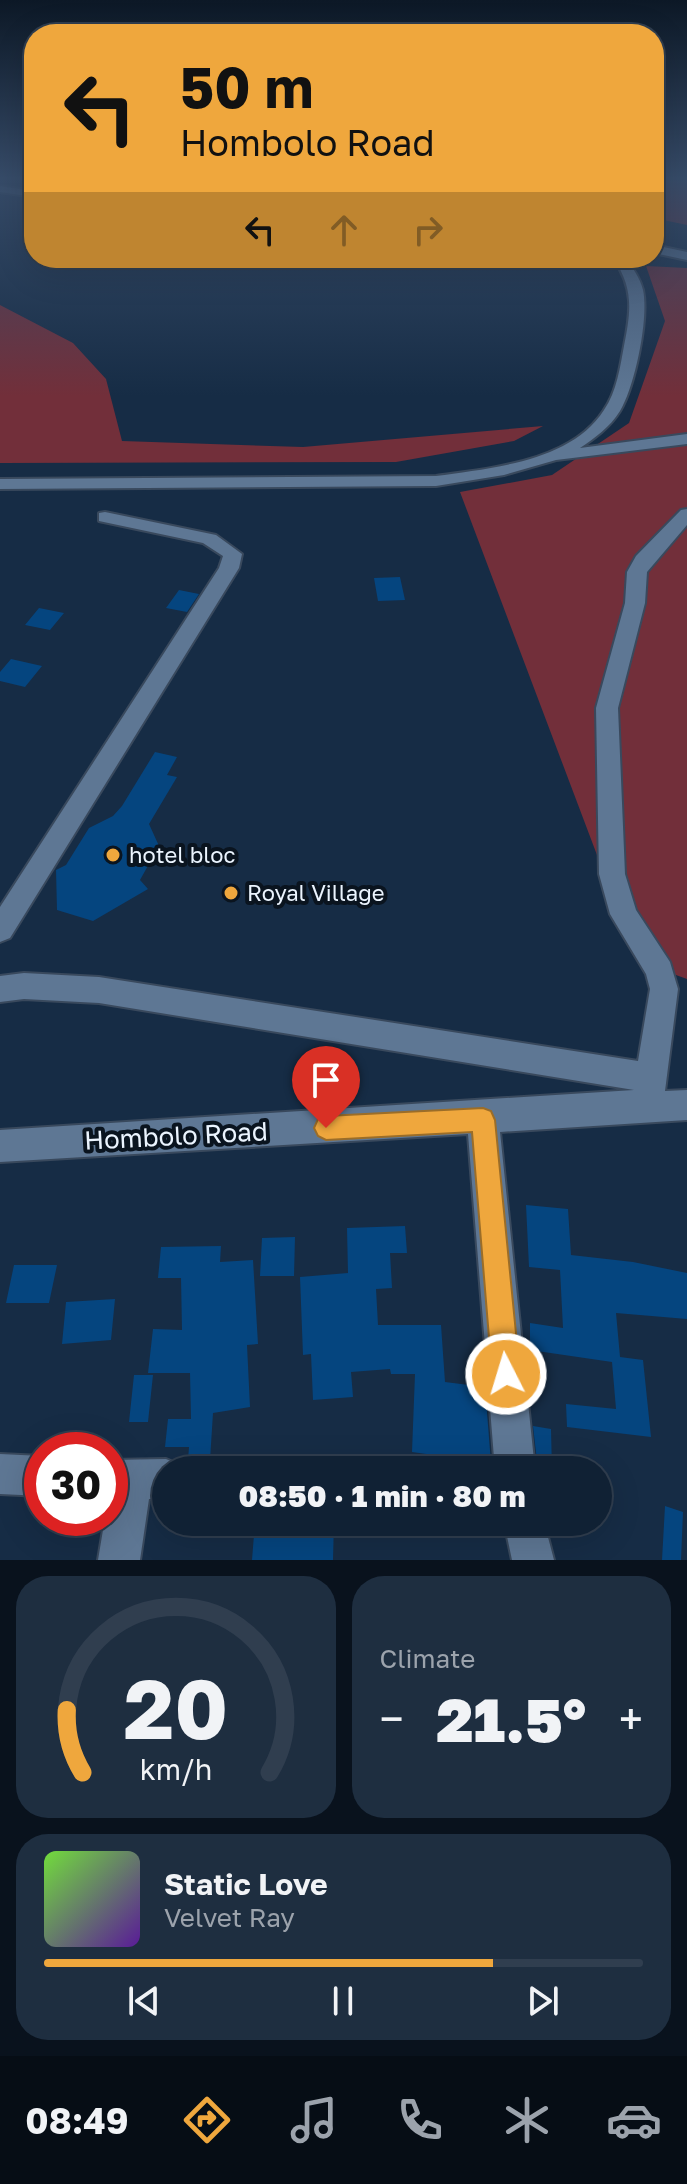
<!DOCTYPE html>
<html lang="en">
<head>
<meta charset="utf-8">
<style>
  :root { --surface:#102134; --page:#1e2e40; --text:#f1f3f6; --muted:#9ca3ac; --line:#303e4f; --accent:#efa73d }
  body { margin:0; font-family:"Golos Text",sans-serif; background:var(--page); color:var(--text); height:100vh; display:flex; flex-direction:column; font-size:30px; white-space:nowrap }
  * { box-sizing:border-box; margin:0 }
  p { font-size:26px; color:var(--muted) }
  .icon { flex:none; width:44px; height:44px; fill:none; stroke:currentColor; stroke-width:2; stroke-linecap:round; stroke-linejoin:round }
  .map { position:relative; height:1560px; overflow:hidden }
  .panel { display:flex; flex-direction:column; gap:16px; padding:16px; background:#09121d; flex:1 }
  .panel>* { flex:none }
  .banner { position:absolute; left:24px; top:24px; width:640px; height:244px; border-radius:32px; box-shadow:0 8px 32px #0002,0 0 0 2px var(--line); background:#efa73d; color:#111; overflow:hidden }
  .speed { position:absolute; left:24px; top:1432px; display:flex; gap:16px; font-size:40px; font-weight:700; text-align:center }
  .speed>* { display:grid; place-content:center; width:104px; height:104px; border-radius:50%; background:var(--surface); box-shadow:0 8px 32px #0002,0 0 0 2px var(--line); line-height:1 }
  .speed .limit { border:12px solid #d22; background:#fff; color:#111 }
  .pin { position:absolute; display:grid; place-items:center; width:68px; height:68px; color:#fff; margin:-82px -34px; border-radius:50% 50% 50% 0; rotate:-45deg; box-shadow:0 0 8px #0007 }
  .pin .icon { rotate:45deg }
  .me { position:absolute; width:88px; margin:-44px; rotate:355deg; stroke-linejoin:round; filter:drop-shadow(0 0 6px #0008) }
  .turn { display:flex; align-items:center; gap:28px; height:168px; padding:0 24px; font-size:36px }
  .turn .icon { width:104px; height:104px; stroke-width:2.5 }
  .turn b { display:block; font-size:56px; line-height:68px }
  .lanes { display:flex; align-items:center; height:76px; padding:0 24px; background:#0003; justify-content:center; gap:40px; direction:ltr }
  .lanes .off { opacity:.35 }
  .big { font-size:60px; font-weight:800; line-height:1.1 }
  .panel .card { flex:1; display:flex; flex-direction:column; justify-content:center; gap:12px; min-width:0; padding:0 28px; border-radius:32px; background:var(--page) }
  .panel .dial { align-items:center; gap:0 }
  .dial svg { height:208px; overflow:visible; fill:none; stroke:var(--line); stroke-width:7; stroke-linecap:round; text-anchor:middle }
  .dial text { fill:var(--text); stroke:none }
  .song { display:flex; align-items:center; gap:24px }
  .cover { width:96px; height:96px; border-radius:12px; background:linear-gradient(135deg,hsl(100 70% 55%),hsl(270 70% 35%)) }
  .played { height:8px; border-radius:4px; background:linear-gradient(90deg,var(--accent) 75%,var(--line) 75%) }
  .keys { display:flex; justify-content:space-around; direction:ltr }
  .heat { display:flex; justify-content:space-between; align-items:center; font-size:44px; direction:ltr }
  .panel .tiles { flex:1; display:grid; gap:16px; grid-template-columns:1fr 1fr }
  .card:last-child { grid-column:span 2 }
  .trip { position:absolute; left:152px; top:1456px; width:460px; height:80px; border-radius:40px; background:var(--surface); box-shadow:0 8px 32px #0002,0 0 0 2px var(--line); font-weight:800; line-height:80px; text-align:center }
  .menu { display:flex; height:128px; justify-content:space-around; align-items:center; background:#060d15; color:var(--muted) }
  .menu .icon { width:56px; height:56px }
  .menu .selected { color:var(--accent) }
  .menu b { font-size:36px; color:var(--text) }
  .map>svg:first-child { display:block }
</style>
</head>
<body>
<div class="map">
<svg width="687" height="1560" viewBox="0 0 687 1560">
  <rect width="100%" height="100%" fill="#162c45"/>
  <path fill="#722f3a" d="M654,178H687V225L654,218Z
    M646,266L687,268V979L637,961L460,492L552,475L629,423L665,321Z
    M0,305L73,343L106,379L122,441L303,447L543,426L514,441L396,462L0,463Z"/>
  <path fill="#05457f" d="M400,577L405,600L378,601L374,578Z
    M179,590L199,594L187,612L166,608Z
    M39,608L64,613L50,630L25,625Z
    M11,659L42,666L25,687L0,681V672Z
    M155,752L177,757L167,775L177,777L149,824L159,846L140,880L148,889L93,921L57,910L56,870L66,865L89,828L113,816L122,806Z
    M526,1205L568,1209L571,1255L633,1262L687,1273V1319L616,1313L620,1357L643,1360L651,1437L567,1427L566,1404L616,1409L612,1362L530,1350V1323L563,1328L560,1270L529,1267Z
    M405,1226L407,1253H390L392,1288L376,1289L378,1325H441L445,1382L485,1387L491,1463L412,1452L415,1374H391L390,1369L351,1372L353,1397L313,1400L311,1354L303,1355L300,1277L348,1273L347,1228Z
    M295,1237L294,1276H260L262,1238Z
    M221,1246L220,1262L253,1260L258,1344L247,1345L250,1407L213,1413L210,1460H188L189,1447H165L168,1419H191L190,1373H148L153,1329L182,1330L181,1278H158L161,1247Z
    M14,1265H57L49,1303H6Z
    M115,1299L111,1340L62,1344L66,1302Z
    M134,1375H153L148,1422H129Z
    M533,1426L551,1429L552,1470H538Z
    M665,1506L683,1512L681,1560H662Z
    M255,1522H334L333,1560H252Z"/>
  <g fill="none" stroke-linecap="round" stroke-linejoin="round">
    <defs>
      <path id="minor" d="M0,186L34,191V197L0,192Z
        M654,245L687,252V260L654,253Z
        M613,258H625C633,268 640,278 643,290C649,318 635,386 620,411C610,427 595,438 580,448L687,434V444L556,460L504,475L436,486L0,489V479L436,476C491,468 571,462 604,410C617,391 620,367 624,346C631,311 634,288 613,258Z
        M687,509V525L647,572L645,603L618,708L625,874L636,910L670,962L678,989L665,1091L687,1090V1120L500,1132L535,1470H495L468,1134L0,1162V1130L634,1090L99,1003L24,999L0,1002V976L24,973L99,977L638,1061L650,989L646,974L610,914L599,874L596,708L625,603L627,572L636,556L681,510Z
        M105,512L216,535L242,554L239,568L10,938L0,942V907L219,568L223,556L203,543L99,521V513Z
        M0,1454L42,1456V1496L0,1494Z
        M166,1459L180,1465L182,1470H166V1499H149L140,1560H98L105,1518H110V1460Z
        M504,1522H544L554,1560H512Z"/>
    </defs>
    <use href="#minor" stroke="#39495d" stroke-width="4"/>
    <use href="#minor" fill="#5e7794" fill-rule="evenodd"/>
  </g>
  <linearGradient id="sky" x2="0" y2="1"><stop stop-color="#0c1826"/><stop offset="0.45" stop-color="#364b68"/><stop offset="1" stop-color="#364b68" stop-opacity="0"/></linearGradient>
  <rect width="687" height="396" fill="url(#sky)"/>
  <path fill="#efa73d" stroke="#9b6d28" stroke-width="2" d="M483,1108L491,1111L495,1120L520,1374L516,1384L506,1389L496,1384L492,1374L472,1132L326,1140L318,1136L314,1128L318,1119L326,1116Z"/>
  <g fill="#efa73d" stroke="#0a141f" stroke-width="3">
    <circle cx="113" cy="855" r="8"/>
    <circle cx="231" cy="893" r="8"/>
  </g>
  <g text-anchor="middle" stroke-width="8" stroke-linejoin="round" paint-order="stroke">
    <g font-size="22" fill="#ebf4fe" stroke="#0a141f" text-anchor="start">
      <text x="129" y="863">hotel bloc</text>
      <text x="247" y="901">Royal Village</text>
    </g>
    <g font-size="26" fill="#ebf4fe" stroke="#0a141f">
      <text transform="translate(176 1136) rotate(-3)" y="9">Hombolo Road</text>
    </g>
  </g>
</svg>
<div class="speed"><div class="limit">30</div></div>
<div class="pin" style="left:326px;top:1128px;background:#d93025"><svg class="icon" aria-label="arrive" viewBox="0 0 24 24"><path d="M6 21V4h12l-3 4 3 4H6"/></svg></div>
<svg class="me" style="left:506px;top:1374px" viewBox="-20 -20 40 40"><circle r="17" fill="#efa73d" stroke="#fff" stroke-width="3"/><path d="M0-11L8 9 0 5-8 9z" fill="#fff"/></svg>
<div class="trip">08:50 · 1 min · 80 m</div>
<div class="banner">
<div class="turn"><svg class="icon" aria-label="left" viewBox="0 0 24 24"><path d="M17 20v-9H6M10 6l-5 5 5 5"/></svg><div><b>50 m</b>Hombolo Road</div></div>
<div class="lanes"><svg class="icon" aria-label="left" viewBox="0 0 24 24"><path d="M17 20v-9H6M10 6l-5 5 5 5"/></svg><svg class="icon off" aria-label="ahead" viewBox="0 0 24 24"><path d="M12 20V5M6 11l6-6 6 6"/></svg><svg class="icon off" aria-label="right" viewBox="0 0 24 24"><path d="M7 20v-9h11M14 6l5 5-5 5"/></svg></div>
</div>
</div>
<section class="panel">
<div class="tiles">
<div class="card dial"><svg viewBox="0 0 100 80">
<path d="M14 69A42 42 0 1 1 86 69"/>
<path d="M14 69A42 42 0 0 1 8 45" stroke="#efa73d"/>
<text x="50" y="56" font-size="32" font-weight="700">20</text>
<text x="50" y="72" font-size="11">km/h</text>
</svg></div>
<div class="card"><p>Climate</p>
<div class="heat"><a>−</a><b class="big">21.5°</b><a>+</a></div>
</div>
<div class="card">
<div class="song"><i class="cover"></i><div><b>Static Love</b><p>Velvet Ray</p></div></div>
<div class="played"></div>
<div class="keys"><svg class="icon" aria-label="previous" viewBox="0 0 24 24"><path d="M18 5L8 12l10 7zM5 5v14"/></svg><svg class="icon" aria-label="pause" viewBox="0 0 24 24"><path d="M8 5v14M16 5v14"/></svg><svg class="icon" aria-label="next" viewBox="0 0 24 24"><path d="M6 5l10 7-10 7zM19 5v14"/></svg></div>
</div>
</div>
</section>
<nav class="menu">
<b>08:49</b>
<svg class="icon selected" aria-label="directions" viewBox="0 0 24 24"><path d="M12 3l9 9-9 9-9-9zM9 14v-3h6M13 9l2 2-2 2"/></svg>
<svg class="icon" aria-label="music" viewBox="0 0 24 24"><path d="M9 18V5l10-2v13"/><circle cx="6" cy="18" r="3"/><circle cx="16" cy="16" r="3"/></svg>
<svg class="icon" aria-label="phone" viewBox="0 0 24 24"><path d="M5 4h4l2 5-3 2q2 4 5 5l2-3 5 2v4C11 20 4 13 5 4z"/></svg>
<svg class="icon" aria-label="climate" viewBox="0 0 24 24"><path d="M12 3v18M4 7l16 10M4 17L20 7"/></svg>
<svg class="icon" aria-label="car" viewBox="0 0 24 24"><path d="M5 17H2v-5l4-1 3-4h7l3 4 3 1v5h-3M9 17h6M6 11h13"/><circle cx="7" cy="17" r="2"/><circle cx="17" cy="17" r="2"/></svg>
</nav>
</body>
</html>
